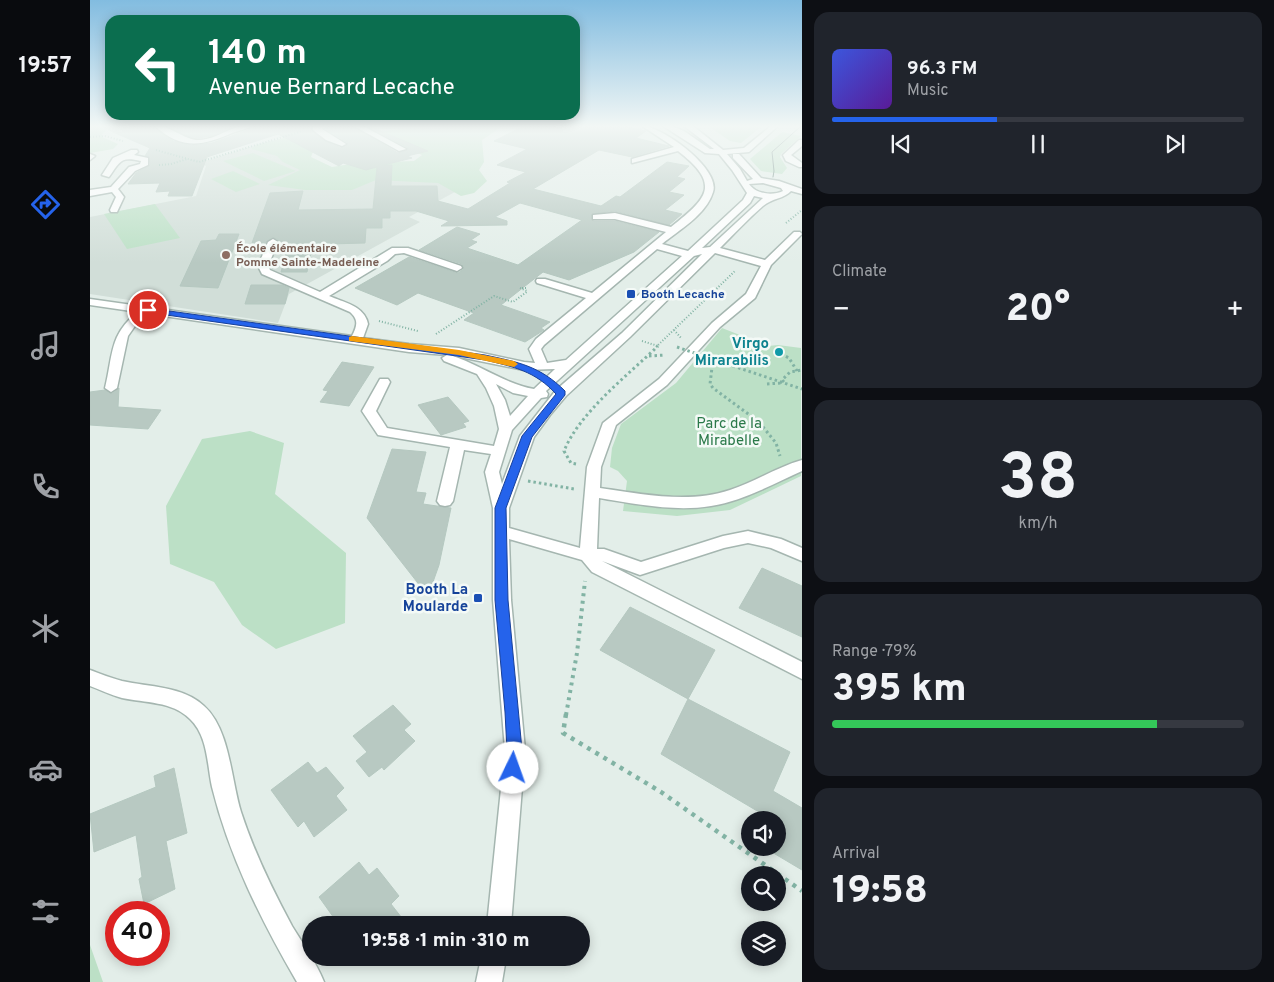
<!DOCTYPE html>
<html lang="en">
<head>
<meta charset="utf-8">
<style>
  :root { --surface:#171b24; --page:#20242c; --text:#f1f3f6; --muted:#9ea1a6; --line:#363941; --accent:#2563eb }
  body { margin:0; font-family:Overpass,sans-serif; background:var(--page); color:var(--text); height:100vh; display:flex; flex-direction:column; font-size:19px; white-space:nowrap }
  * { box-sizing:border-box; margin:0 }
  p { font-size:16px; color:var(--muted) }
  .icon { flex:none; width:28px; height:28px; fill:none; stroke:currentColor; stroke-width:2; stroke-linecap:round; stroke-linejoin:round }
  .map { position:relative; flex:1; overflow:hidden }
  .sheet { display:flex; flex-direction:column; gap:12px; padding:12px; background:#0d0f14; width:472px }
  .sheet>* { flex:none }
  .guide { position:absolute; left:15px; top:15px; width:475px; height:105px; border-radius:15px; box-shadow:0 2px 12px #0003; background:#0b6e4f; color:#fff; overflow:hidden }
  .tools { position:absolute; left:651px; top:811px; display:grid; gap:10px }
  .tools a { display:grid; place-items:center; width:45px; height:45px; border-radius:50%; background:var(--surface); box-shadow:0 2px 12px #0003; font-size:25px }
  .speed { position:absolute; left:15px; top:901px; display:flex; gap:10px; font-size:25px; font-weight:700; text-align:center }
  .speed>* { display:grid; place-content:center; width:65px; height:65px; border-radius:50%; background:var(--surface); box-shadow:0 2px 12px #0003; line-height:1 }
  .speed .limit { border:8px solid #d22; background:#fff; color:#111 }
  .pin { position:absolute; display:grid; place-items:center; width:42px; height:42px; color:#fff; margin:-21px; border:2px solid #fff; border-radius:50%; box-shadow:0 1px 5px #0007 }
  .me { position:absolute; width:55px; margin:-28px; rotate:3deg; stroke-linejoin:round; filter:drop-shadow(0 0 4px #0008) }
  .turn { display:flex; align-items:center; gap:18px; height:105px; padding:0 20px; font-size:22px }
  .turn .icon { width:65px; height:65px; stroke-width:2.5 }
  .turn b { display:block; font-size:35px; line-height:42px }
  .big { font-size:38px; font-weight:800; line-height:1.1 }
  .sheet .card { flex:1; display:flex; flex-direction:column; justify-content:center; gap:8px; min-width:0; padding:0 18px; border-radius:15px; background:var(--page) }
  .sheet .dial { align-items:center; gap:0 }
  .dial b { font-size:65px; line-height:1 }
  .song { display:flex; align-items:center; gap:15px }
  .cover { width:60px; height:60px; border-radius:8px; background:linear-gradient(135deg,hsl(230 70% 55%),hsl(270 70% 35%)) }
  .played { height:5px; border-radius:2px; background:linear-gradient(90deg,var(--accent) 40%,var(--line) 40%) }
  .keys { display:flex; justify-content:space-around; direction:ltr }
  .heat { display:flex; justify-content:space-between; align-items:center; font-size:28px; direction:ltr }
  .charge { height:8px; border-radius:4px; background:linear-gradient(90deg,#34c759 79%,var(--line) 0) }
  .trip { position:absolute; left:212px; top:916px; width:288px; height:50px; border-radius:25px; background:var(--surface); box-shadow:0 2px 12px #0003; font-weight:800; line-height:50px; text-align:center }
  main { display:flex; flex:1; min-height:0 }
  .tab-bar { display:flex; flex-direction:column; width:90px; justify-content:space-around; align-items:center; background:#090b0e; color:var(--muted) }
  .tab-bar .icon { width:35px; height:35px }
  .tab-bar .on { color:var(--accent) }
  .tab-bar b { font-size:22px; color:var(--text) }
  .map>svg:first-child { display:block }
</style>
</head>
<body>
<main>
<nav class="tab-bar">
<b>19:57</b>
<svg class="icon on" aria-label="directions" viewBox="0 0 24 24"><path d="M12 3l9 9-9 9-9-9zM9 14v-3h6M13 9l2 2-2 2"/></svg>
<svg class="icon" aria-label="music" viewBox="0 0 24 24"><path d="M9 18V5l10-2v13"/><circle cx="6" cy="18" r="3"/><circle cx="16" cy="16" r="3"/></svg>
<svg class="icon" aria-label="phone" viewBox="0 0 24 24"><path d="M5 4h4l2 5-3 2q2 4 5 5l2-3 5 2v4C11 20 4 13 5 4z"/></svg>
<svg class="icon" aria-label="climate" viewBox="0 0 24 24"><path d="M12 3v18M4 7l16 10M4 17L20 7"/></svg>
<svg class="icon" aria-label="car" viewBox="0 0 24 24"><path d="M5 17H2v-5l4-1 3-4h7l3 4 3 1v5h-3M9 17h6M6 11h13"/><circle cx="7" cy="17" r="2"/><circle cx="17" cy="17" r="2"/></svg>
<svg class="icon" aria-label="filters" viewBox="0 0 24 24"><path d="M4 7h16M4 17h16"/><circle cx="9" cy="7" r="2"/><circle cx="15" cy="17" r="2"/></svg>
</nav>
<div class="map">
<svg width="712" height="982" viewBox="0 0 712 982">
  <rect width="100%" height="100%" fill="#e3eee9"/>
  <path fill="#d1ded8" d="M219,132L236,139L195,150L245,169L385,181L319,217L330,222L199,294L188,323L0,294V217L106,196L116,166L109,163L166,145Z"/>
  <path fill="#bce0c6" d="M0,126H22L12,134V137L28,144L23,149L0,153Z
    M359,126H413L392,140L394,162L389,170L397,181L384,193L371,196L348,183L286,180L262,190H215L178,185L210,170L193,162L187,156L161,149L166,145L219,132L224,149L221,157L242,167L267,163L324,161L332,155L305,142L290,132C313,127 336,131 359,126Z
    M618,126H672L651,143L640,141Z
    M692,132L711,136L691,154L690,157L697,168L692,174L671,171L660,159Z
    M163,153L206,171L174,181L133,161Z
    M143,171L170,184L146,192L121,179Z
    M65,204L90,238L37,249L14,214Z
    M632,328L678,346L688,345L711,348V476L640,510L587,516L533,511L537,481L528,471L520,467L522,448L531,424L586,383Z
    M160,431L194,443L185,494L256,553L255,623L186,649L152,625L124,582L80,564L76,506L112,439Z
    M0,945L13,982H0Z"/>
  <path fill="#b8c9c2" stroke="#b5c8c0" d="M9,126H63L83,141L102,145L122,143L158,130L163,126H221L222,131L235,141L251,148L258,143L236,129L240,126H262L308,153L318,150L317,147L276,126H279L338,151L317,156L322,158L294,165H302L301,186H347L348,201L378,209L420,183L417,182L436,172L407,165L437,149L404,141L434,126H535L556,131L546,138L579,146L542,157L509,150L443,189L511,206L526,196L530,197L577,162L599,166L587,177L595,179L579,192L594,195L575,210L592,214L579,225L525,211L502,214L503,221H525L569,232L544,252L479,280L453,272L411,305L460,322L451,328L454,330L435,342L374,320L384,313L328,293L307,305L265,288L319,257L368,273L374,269L372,264L329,250L367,227L390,234L381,240L387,242L377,248L428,265L492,220L430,203L405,217L417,221V225L351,226L359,221L326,211H300V218H292V228H276L275,243L238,244L237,252L221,253L217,272H191L199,243H190L189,240L182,237L175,243H162L180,193L213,191L208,210L283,209L287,167L276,170L253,163L249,166L188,134L117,157L102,196H78L80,191L66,192L70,183L38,184L46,173L60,165L59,157L55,156L60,148Z
    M76,126H146L121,136L109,138L98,136Z
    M129,234H149L128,288L90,286L111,241L126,240Z
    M161,285H192L199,288L195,304H155Z
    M252,362L284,367L259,406L230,402L238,391L233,390Z
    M29,388L28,407L71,410L58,429L0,425V392L15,390L22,394Z
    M358,397L379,421L373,423L376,427L351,435L328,405Z
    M302,449L336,452L326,492L336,493L333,504L361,508L349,565L338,596L277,518Z
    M672,568L712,586V637L649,608Z
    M540,607L625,650L598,699L510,650Z
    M598,699L700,752L683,791L712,808V870L675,848H688V820H672L674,815L571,754Z
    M303,705L321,724L314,730L325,741L294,770L292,767L279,777L266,761L277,752L263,736Z
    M218,762L227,773L236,767L254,788L246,796L257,810L224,837L214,821L208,827L181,790Z
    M84,768L97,833L76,841L85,889L54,904L49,879L52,877L46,835L4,852L0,814L66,787L64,776Z
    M269,862L279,875L287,868L309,896L301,904L315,922L311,925H249L229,897Z"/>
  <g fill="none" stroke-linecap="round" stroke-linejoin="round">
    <defs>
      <path id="minor" d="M65,126C81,125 93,140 109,140C127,140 142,124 161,126C156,129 148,131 142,133C113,146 91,150 65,126Z
        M223,126H238L232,129L256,144L252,146L236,140L223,130Z
        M264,126H273L316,149L309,151Z
        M552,126C572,126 631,169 623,192C616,215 589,230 572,244L598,251L653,200L657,193L642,170L629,154L615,153L573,126H581L594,131L620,149H624L594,126H603L633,150L654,148L681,126H688L659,152L637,154L650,169L657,181L663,179L643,158V154H649L671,178L689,181L712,189V194L701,191C694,199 682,198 673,206C658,219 644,234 630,248L675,260L704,232H710L712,234L681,265L665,298L630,327L577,385L526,425L511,467L510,488C552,494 599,504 640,490C665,482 687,467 712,460V471C683,484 653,501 621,506C585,512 546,504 509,498L507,549H514L551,562L633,536L658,531L691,539L712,548V561L681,548L658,543L634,548L550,575L512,561L712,662V679L502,572L492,560L419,539L421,600L435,750L421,925H397L415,750L403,600V508L395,472L401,454L374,450L363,501L360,505L355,506L350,505L347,501L360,447L288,435L272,411L290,379H298L300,382L286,411L297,428L404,446L409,429L404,406L396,388L387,374L354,361L352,358L357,355L319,352L60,314L45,326L38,336L27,388L21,392L15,388C23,356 19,334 48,312L0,305V299L262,336C267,326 269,320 260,312L172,274L168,266L178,242L183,239L188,242L178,266L180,270L230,292L302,248H318L371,266L372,268L367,271L314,253L305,254L297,261L239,296C253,302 275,306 278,324L273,338L319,344L369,348L434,362L445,363L439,349L446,339L496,298L447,283L446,281L447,279H455L502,293L576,232L525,219H503V215L525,213L581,227C617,198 632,185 588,151L542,163V159L584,147ZM673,183L691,188L693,191C682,196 666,194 659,184ZM664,196L673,198L620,247L612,248L660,203ZM567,249L592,256L476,360L457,363L451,349L454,345ZM625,253L671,266L656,294L622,323L569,379L513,423L497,467L490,548L419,528V508L444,437L460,415L476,396L540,337ZM612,254L532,333L466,390L430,436L412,484L409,472L422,430L451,398L457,397L458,394L456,391L604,256ZM360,355L434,370L465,369L444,389C415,384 389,364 360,355ZM406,384L423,393L438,396L420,416L415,400Z
        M709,140H712V146L701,155L712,163V167H709L696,161L693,155Z
        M41,150H47L48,152L44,155L58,158V165L45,171L28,189L34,197L27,212H21L20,210L26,197L22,192L0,196V190L21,187L39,167L50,164L51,161C31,156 30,161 19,177L12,175L23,158Z
        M0,154L5,156L0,160Z
        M0,670C11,674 21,678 32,681C59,687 93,686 114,706C140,729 141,780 151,812C164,852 182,889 202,926C213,944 226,962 234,982H207C171,920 139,856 122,787C117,764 118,736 100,719C82,701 55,703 32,698C21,695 11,690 0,686Z
        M391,958H416L412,982H386Z"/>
    </defs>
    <use href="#minor" stroke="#a5b6b0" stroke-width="3"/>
    <path stroke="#82b3a4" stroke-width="2" stroke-dasharray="1 2" stroke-linecap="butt" d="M0,137L15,136L33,141
      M66,150L109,162L213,131
      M69,165L81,164L97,159
      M696,223L712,210
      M436,288H430L437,291
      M289,321L328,331
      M584,330L592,339
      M346,334L404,296L423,302L438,291
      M552,341L568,346
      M566,347L646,270"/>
    <path stroke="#82b3a4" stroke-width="3" stroke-dasharray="2.5 3" stroke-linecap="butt" d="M691,354L699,358L707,371
      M559,356L575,355
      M622,359L712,389
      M623,359L620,384L623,388L669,422L686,443L690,456
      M694,382L692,380L700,372L712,370
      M677,384L691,383
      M486,464L481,463L474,451C490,412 537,376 568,346
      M438,481L484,489"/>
    <path stroke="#82b3a4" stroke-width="4" stroke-dasharray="3 4.5" stroke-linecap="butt" d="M476,715L487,653L495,581"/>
    <path stroke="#82b3a4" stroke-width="4.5" stroke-dasharray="4 5.5" stroke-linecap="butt" d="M476,714L473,733L571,792L712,891"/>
    <use href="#minor" fill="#fff" fill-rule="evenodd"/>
    <path stroke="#5d7c74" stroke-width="1" d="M683,177L684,171L682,152L711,126"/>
    <path stroke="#82b3a4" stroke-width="3" stroke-dasharray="2.5 3" stroke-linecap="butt" d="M587,347L613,356"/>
  </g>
  <linearGradient id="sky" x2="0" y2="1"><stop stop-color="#82bce0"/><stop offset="0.48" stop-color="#f2f7f5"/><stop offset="1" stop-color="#f2f7f5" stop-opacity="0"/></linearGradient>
  <rect width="712" height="263" fill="url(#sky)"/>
  <path fill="#2563eb" stroke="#184099" d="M58,308L395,355C428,362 450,366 475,391V395L442,437L416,508L418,600L432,750L429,773L423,775L418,773L415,768L417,750L415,712L405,600V508L432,436L466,394C445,371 424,367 395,360L55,312V309Z"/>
  <path fill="#f59e0b" d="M262,336L369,350L424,361L428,364L424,367L369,355L259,341V337Z"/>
  <circle fill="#8d6e63" stroke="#f4faf7" stroke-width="2" cx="136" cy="255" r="5"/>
  <g fill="#1a4fb4" stroke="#f4faf7" stroke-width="2">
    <rect x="536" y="289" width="10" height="10" rx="2.5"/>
    <rect x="383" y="593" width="10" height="10" rx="2.5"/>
  </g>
  <circle fill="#0f9aa8" stroke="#f4faf7" stroke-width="2" cx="689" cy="352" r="5"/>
  <g text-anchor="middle" stroke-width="5" stroke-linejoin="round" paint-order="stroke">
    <g font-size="12" font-weight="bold" fill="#785e54" stroke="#f4faf7" text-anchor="start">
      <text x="146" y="252">École élémentaire<tspan x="146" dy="14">Pomme Sainte-Madeleine</tspan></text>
    </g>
    <g font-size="12" font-weight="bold" fill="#164399" stroke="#f4faf7" text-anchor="start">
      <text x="551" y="298">Booth Lecache</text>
    </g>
    <g font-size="15" font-weight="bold" fill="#0d838f" stroke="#f4faf7" text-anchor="end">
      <text x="679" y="348">Virgo<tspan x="679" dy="17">Mirarabilis</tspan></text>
    </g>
    <g font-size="15" fill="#2a7949" stroke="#f4faf7">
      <text x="639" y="428">Parc de la<tspan x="639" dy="17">Mirabelle</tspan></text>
    </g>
    <g font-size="15" font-weight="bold" fill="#164399" stroke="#f4faf7" text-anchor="end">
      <text x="378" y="594">Booth La<tspan x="378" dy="17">Moularde</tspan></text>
    </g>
  </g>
</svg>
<div class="tools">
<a><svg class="icon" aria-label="sound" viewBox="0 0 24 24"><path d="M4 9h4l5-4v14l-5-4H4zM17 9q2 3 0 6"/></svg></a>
<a><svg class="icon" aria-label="search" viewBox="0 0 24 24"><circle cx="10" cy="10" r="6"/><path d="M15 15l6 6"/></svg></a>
<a><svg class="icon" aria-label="layers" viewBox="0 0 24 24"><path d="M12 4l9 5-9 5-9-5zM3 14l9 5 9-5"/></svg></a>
</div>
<div class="speed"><div class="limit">40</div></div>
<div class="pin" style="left:58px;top:310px;background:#d93025"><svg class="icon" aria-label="arrive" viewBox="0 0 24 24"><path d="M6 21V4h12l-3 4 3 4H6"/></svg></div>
<svg class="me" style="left:423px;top:768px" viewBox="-20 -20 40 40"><circle r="19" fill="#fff"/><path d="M0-13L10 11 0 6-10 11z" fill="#2563eb"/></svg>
<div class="trip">19:58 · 1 min · 310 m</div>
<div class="guide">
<div class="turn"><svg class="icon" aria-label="left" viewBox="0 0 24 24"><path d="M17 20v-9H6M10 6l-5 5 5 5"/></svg><div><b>140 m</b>Avenue Bernard Lecache</div></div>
</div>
</div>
<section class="sheet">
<div class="card">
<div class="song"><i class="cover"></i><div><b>96.3 FM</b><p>Music</p></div></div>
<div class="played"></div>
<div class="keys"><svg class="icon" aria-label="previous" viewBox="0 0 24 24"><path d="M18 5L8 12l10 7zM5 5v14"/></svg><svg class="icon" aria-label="pause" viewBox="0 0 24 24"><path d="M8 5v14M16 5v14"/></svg><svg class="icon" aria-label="next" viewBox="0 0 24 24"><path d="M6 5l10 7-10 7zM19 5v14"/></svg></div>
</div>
<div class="card"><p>Climate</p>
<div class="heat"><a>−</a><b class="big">20°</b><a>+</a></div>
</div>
<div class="card dial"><b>38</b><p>km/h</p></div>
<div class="card"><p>Range · 79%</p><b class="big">395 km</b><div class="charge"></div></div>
<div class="card"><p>Arrival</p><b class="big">19:58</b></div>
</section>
</main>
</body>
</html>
